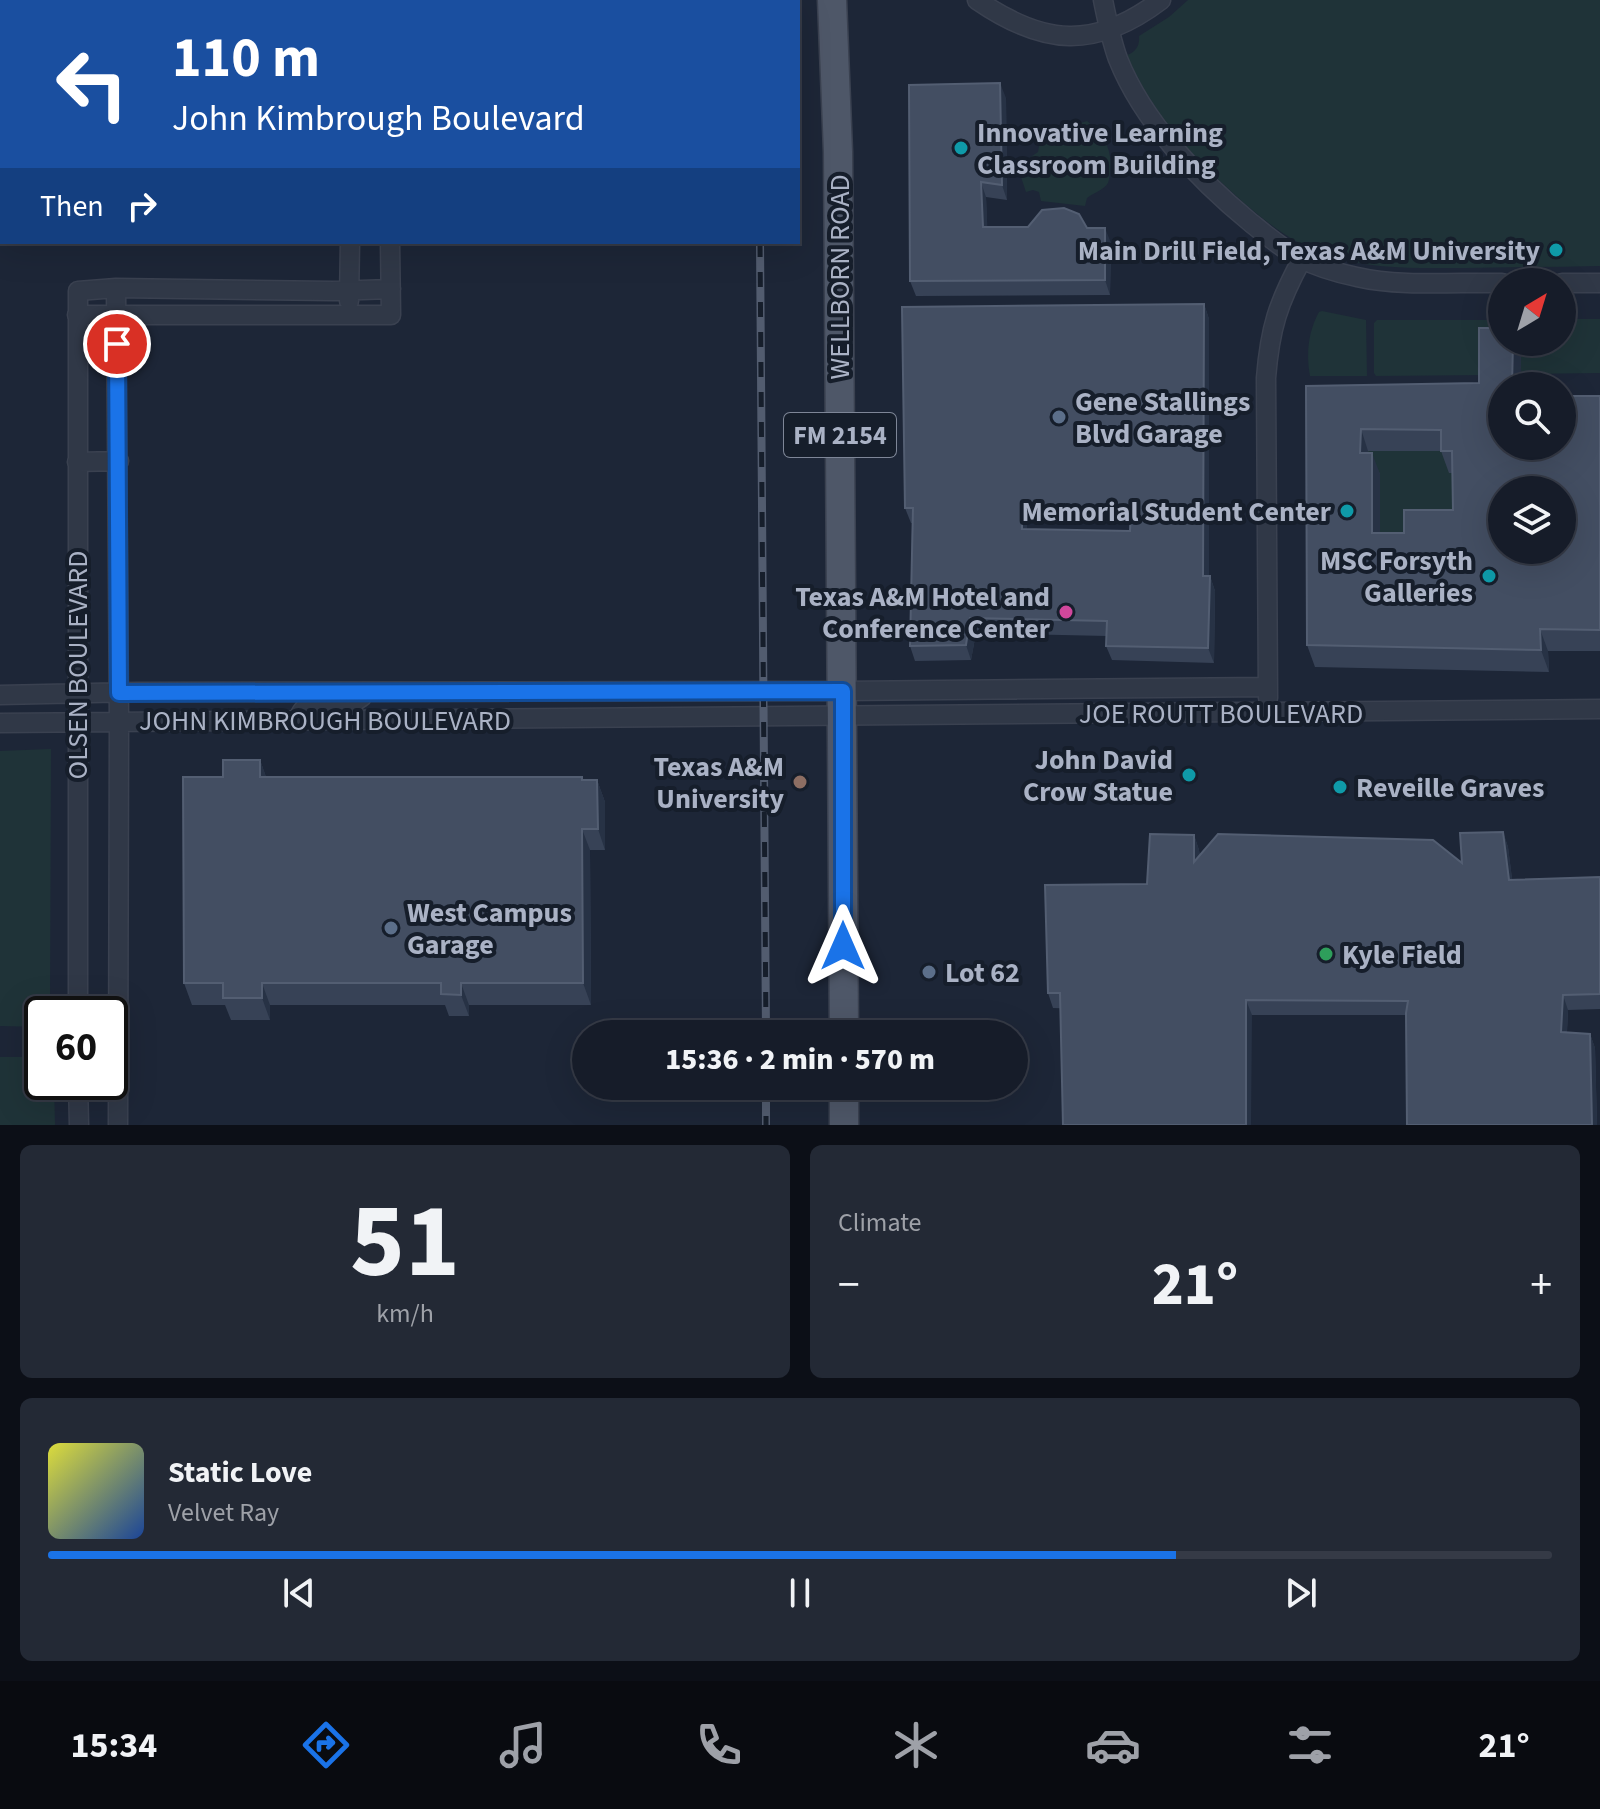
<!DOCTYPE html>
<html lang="en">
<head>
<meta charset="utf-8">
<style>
  :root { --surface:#161c29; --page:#232935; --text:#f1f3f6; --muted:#9ea1a8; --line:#353a46; --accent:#1a73e8 }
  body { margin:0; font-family:"Source Sans 3",sans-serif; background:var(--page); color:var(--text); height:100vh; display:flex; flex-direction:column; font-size:30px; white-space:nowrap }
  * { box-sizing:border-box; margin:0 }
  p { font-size:26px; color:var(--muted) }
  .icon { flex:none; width:44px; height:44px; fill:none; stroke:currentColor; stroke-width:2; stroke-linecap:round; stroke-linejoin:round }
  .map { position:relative; height:1125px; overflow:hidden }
  .side { display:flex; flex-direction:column; gap:20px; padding:20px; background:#0c0f17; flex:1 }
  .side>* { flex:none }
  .guide { position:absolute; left:0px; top:0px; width:800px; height:244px; box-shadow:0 8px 32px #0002,0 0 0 2px var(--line); background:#1a4fa0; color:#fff; overflow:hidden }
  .needle { width:52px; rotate:38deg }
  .fabs { position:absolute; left:1488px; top:268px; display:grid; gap:16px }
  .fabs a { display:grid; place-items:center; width:88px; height:88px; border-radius:50%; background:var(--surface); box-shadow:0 8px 32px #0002,0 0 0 2px var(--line); font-size:40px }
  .speed { position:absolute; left:24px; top:996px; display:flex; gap:16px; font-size:40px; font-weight:700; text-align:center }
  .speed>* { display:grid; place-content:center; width:104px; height:104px; border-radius:50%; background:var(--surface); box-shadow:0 8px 32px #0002,0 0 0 2px var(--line); line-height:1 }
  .speed .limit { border:4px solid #111; border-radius:12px; background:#fff; color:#111 }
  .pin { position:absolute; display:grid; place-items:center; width:68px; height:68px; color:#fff; margin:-34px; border:4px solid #fff; border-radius:50%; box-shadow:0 2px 8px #0007 }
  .me { position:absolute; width:88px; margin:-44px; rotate:0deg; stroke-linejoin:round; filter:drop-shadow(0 0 6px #0008) }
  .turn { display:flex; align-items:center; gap:28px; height:168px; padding:0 40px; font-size:36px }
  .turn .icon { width:104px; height:104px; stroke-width:2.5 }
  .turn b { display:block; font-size:56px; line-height:68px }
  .then { display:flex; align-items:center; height:76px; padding:0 40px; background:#0003; gap:16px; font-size:30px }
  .big { font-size:60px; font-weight:800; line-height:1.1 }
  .side .card { flex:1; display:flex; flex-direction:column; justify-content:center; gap:12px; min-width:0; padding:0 28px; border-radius:12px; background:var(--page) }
  .side .dial { align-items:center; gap:0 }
  .dial b { font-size:104px; line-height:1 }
  .song { display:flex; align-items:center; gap:24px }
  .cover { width:96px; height:96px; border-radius:12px; background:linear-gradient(135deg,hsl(60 70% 55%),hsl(220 70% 35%)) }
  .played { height:8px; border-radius:4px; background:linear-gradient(90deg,var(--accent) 75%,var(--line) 75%) }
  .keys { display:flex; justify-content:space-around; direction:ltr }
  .heat { display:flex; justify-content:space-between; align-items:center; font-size:44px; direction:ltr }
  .side .tiles { flex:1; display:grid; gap:20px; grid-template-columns:1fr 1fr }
  .card:last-child { grid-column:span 2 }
  .trip { position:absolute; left:572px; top:1020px; width:456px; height:80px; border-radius:40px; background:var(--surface); box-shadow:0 8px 32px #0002,0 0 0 2px var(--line); font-weight:800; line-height:80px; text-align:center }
  .menu { display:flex; height:128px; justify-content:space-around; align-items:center; background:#090b10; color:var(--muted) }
  .menu .icon { width:56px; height:56px }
  .menu .active { color:var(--accent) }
  .menu b { font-size:36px; color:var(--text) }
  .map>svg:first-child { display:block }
</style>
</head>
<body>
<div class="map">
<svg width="1600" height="1125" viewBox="0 0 1600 1125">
  <rect width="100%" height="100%" fill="#1d2637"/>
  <path fill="#1f3338" d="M1188,0H1600V266C1555,267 1510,267 1465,268C1418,268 1371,270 1326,255C1286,241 1251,210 1221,182C1182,146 1148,104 1127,55C1136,52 1140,45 1139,36L1169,17Z
    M1087,121C1103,134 1113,149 1110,171C1110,173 1109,181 1108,183C1104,190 1093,193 1087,198L1085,206L1041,201L1039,192L1033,190L1026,192L1021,177V158H1029L1038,152L1039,146L1037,141L1064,128Z
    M1322,311L1366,320L1367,376H1310C1306,354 1308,332 1319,312Z
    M1562,319H1600V373L1521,374V342H1562Z
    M1377,320H1491V375L1376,376L1374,373V323Z
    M1368,451H1449L1460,473V531L1380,555L1368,474Z
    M51,749L50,1014H42V1027L0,1026V751Z
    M0,1057H42V1082H54L55,1125H0Z"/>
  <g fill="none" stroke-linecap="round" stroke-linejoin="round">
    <defs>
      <path id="street" d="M349,0V2
        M388,0V2
        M977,0C1044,46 1095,50 1161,0
        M1103,0C1107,20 1111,40 1118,59C1143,122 1199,180 1250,222C1266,235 1281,248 1300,258C1317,267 1338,273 1357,277C1399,287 1458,282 1502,283
        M1562,283H1600
        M116,288L119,722L118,1125
        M349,301L350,242
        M77,315H391L390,242
        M77,462L119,461
        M0,695L137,692L843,691L1268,687
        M1268,698L1266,378C1270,328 1278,303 1302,259
        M298,721C304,693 330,710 350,704C354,703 358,699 362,697
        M0,723L1600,709
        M78,1014V291L116,288L333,291L391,289
        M78,1082L79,1125"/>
      <path id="primary" d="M832,0L838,152L844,1034
        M844,1086V1125"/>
    </defs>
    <use href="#street" stroke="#3a4150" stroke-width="21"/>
    <use href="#primary" stroke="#3a4150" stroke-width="31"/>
    <use href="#street" stroke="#303847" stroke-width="18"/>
    <use href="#primary" stroke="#4e5768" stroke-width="28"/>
    <defs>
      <path id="rail" d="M759,0V2
        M760,242L766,1034
        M766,1086V1125"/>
    </defs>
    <use href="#rail" stroke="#525c6f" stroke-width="8"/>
    <use href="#rail" stroke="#161e2b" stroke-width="5" stroke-dasharray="15" stroke-linecap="butt"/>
  </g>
  <path fill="#374256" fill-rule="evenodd" d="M0,0H6V2H2V9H0Z
    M0,12H2V90H0Z
    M1006,98L1007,200L986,197L987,227L1111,243L1110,295L916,296L910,281Z
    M1204,304L1209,319V576H1210L1215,591L1214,663L1112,660L1106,646L1107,636L976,633L971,660L915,661L910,646L912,523H911L905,508ZM1130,522V531L1027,529V523Z
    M1521,349L1520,386H1502V446L1600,396V651H1548L1549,672L1315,667L1307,645L1306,386L1479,383ZM1368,451H1441L1449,473H1452L1453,510L1404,533H1380V474Z
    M260,760L266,777L597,780L605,802V850H590L591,1005H469V1016H449L445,1005H270V1020H231L225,1005H192L184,983L223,777Z
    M1503,832L1508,847L1512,879L1600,877V1009L1568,1010L1567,1032L1590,1034L1595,1048L1597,1125H1407L1406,1015H1252L1053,1008L1048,993L1147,884L1194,835L1199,850L1200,856L1462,863Z"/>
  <path fill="#273245" d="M0,65L2,70V87L0,82Z
    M1000,83L1006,98L1007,200L1002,185Z
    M981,182L986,197L988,241L983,227Z
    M1105,228L1111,243L1110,295L1105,280Z
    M1204,304L1209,319V591L1203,576Z
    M1513,342H1518L1521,349L1520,386H1512Z
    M1361,429L1368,451V474L1360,453Z
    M1372,453L1380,474V555L1372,533Z
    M1022,508L1027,523V544L1022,529Z
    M1210,576L1215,591L1214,663L1208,648Z
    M970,618L976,633L971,660L966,645Z
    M1540,629L1548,651L1549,672L1541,650Z
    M260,760L268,782L260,777Z
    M597,780L605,802V850L598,829Z
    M582,829L590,850L591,1005L583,983Z
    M1503,832L1508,847L1514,894L1509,880Z
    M1194,835L1199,850L1200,877L1194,862Z
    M262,983L270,1005V1020L262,998Z
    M461,983L469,1005V1016L461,995Z
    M1563,995L1568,1010L1566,1047L1561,1032Z
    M1246,1000L1252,1015L1251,1125H1246Z
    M1590,1034L1595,1048L1597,1125H1592Z"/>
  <path fill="#434e62" stroke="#535e72" stroke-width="2" fill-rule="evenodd" d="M148,0H298V2H148Z
    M0,12H2V41H0Z
    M1000,83L1002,185L981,182L983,227H1028L1042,210L1064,208L1079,214L1087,228H1105V280L910,281L909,85Z
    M1204,304L1203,576H1210L1208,648L1106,646L1107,621L970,618L966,645L910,646L913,508H905L902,307ZM1022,508H1131L1130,531L1022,529Z
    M1479,328H1502V342H1513L1512,386H1502V446H1562V396H1600V630L1540,629L1541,650L1307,645L1306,386L1479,383ZM1361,429L1441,430V451H1452L1453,510H1404V533H1372V453H1360ZM1502,490H1562V550H1502Z
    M223,760H260V777H582V780H597L598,829H582L583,983H461V995L441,994V983H262V998H223V983H184L183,777H223Z
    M1503,832L1509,880L1600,877V994L1563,995L1561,1032L1590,1034L1592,1125H1407L1406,1013L1408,1001L1246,1000V1125H1063L1060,993H1048L1045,885L1147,884L1150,834L1194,835V862L1218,834L1433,840L1462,863L1460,833Z"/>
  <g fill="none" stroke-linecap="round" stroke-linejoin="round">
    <defs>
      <path id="route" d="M117,344L119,693L843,691V946"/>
    </defs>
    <use href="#route" stroke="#114b97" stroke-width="20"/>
    <use href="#route" stroke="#1a73e8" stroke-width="14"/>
  </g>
  <g fill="#0f9aa8" stroke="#161e2b" stroke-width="3">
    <circle cx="961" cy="148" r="8"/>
    <circle cx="1556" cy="250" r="8"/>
    <circle cx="1347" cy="511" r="8"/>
    <circle cx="1489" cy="576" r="8"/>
    <circle cx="1189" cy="775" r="8"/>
    <circle cx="1340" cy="787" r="8"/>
  </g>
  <g fill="#5c6f8a" stroke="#161e2b" stroke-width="3">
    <circle cx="1059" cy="417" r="8"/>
    <circle cx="391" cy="928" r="8"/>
    <circle cx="929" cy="972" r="8"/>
  </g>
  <circle fill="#d1479c" stroke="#161e2b" stroke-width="3" cx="1066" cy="612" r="8"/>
  <circle fill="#8d6e63" stroke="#161e2b" stroke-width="3" cx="800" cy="782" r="8"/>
  <circle fill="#2e9e5b" stroke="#161e2b" stroke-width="3" cx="1326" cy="954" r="8"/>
  <g text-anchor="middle" stroke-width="8" stroke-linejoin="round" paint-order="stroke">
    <rect fill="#161e2b" stroke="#7e8697" stroke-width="2" x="784" y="413" width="112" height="44" rx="6"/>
    <g font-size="26" font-weight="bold" fill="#aab2c5">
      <text x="840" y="444">FM 2154</text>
    </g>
    <g font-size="28" font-weight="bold" fill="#aab2c5" stroke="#161e2b" text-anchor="start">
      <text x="977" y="142">Innovative Learning<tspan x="977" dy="32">Classroom Building</tspan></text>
      <text x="1540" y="260" text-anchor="end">Main Drill Field, Texas A&amp;M University</text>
      <text x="1075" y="411">Gene Stallings<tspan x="1075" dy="32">Blvd Garage</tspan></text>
      <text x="1331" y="521" text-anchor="end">Memorial Student Center</text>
      <text x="1473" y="570" text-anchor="end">MSC Forsyth<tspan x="1473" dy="32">Galleries</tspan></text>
      <text x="1050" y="606" text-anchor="end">Texas A&amp;M Hotel and<tspan x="1050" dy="32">Conference Center</tspan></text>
      <text x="1173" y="769" text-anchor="end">John David<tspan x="1173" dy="32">Crow Statue</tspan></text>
      <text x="784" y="776" text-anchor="end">Texas A&amp;M<tspan x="784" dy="32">University</tspan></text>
      <text x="1356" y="797">Reveille Graves</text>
      <text x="407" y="922">West Campus<tspan x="407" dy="32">Garage</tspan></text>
      <text x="1342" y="964">Kyle Field</text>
      <text x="945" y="982">Lot 62</text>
    </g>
    <g font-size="28" fill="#aab2c5" stroke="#161e2b">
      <text transform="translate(839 277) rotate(-90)" y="10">WELLBORN ROAD</text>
      <text transform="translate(77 665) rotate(-90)" y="10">OLSEN BOULEVARD</text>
      <text x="1221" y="723">JOE ROUTT BOULEVARD</text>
      <text x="325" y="730">JOHN KIMBROUGH BOULEVARD</text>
    </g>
  </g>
</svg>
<div class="fabs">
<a><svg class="needle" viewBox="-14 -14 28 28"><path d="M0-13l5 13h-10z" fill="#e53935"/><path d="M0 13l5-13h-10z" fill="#9ea1a8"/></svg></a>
<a><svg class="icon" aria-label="search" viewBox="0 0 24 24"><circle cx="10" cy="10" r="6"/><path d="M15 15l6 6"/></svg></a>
<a><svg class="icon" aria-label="layers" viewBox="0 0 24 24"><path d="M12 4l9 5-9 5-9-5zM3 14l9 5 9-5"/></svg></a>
</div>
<div class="speed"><div class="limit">60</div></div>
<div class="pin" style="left:117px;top:344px;background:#d93025"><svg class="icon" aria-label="arrive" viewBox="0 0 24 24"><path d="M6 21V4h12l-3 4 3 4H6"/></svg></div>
<svg class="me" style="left:843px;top:946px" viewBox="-20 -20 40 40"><path d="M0-17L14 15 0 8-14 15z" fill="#1a73e8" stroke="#fff" stroke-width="4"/></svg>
<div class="trip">15:36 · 2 min · 570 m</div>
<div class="guide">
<div class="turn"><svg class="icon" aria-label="left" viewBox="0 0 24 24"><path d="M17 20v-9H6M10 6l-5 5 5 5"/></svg><div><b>110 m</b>John Kimbrough Boulevard</div></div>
<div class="then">Then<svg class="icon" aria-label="right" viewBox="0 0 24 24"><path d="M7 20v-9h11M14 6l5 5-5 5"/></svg></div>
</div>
</div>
<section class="side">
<div class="tiles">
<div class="card dial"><b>51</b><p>km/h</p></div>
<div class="card"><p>Climate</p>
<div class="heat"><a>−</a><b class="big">21°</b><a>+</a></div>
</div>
<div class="card">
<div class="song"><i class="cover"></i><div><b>Static Love</b><p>Velvet Ray</p></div></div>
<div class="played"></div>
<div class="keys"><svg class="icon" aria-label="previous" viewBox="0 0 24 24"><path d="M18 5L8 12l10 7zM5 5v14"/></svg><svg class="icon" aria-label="pause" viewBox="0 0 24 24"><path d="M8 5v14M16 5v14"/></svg><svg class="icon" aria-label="next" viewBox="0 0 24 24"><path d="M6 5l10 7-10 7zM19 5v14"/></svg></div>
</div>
</div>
</section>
<nav class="menu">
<b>15:34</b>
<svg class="icon active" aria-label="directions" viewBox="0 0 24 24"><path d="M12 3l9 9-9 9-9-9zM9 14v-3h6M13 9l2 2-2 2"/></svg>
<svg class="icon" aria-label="music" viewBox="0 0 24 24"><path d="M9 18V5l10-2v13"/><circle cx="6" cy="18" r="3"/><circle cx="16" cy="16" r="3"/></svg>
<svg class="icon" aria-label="phone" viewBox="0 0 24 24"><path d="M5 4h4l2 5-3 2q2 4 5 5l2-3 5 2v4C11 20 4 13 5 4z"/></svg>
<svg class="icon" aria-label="climate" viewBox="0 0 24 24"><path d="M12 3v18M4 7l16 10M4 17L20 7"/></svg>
<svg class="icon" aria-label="car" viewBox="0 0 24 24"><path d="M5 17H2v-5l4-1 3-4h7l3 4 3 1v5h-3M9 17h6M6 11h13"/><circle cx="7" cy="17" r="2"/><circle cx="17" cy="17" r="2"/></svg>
<svg class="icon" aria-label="filters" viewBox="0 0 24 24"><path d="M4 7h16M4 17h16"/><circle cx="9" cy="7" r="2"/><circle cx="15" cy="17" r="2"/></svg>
<b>21°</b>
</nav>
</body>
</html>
